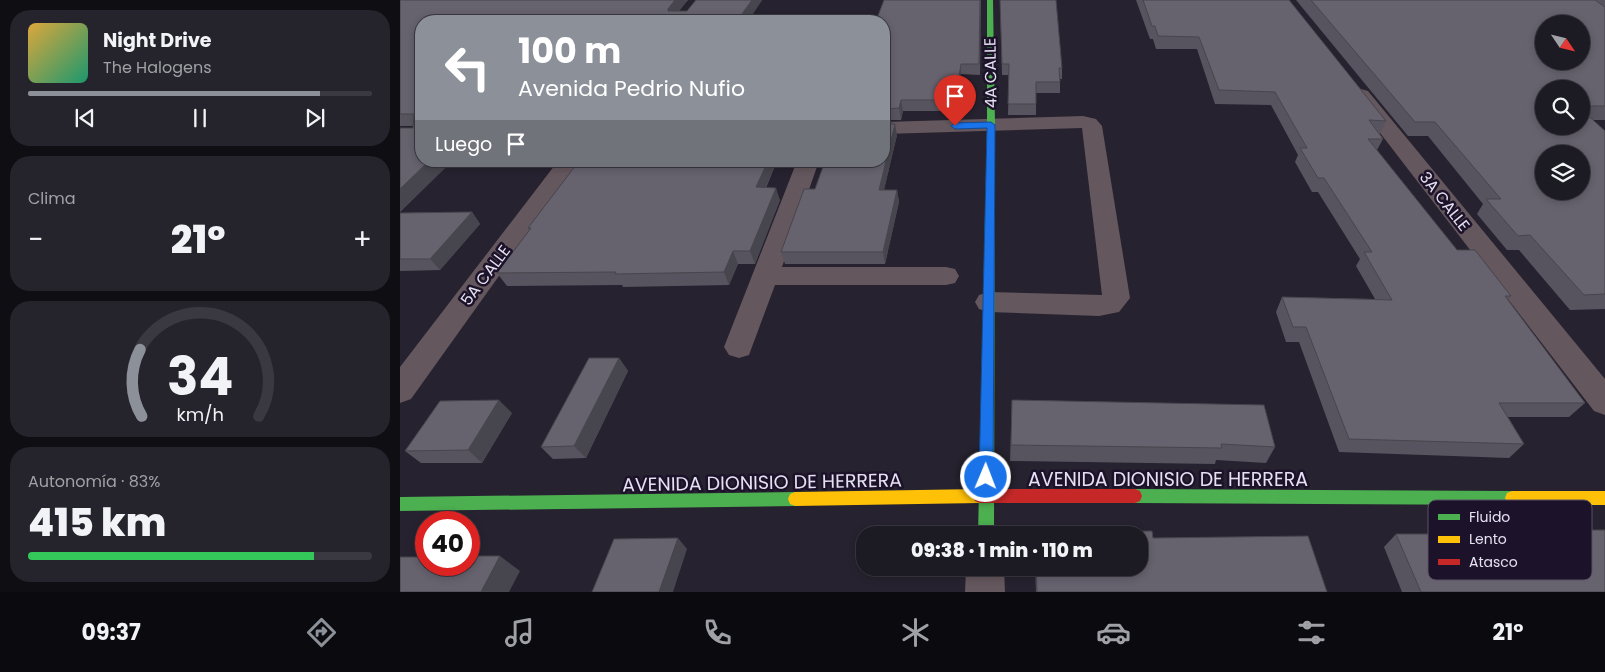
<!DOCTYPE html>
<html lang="es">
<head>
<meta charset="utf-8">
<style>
  :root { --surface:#1c1a23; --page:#25232b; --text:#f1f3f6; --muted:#a0a1a6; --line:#3a3841; --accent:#8c9099 }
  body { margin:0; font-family:Poppins,sans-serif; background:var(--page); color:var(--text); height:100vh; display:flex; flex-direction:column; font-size:19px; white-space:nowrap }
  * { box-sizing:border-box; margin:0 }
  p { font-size:16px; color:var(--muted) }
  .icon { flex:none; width:28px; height:28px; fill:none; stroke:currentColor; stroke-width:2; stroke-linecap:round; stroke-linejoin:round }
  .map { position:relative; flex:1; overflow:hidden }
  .drawer { display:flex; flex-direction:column; gap:10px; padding:10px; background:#0f0e13; width:400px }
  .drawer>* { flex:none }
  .banner { position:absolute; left:15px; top:15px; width:475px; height:152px; border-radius:20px; box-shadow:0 2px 8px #0003,0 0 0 1px var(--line); background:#8c9099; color:#fff; overflow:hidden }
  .needle { width:32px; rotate:125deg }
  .controls { position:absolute; left:1135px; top:15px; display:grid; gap:10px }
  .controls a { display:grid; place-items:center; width:55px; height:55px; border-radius:50%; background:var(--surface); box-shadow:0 2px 8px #0003,0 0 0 1px var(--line); font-size:25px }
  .speed { position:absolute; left:15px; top:511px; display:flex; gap:10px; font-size:25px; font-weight:700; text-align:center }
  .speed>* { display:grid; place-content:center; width:65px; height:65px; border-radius:50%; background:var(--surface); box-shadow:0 2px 8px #0003,0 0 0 1px var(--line); line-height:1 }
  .speed .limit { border:8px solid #d22; background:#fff; color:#111 }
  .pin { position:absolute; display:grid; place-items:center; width:42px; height:42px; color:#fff; margin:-51px -21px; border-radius:50% 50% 50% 0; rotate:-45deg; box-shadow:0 0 5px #0007 }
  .pin .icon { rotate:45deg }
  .me { position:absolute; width:55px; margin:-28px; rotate:1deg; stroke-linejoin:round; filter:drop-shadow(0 0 4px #0008) }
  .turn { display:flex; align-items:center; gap:18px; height:105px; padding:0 20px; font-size:22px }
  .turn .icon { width:65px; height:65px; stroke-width:2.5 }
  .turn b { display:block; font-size:35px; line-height:42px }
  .then { display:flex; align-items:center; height:48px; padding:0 20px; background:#0003; gap:10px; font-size:19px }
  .big { font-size:38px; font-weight:800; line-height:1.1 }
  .drawer .card { flex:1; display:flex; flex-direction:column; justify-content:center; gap:8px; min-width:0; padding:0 18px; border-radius:20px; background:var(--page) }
  .drawer .dial { align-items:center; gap:0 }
  .dial svg { height:130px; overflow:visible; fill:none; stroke:var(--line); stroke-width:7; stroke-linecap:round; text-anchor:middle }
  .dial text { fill:var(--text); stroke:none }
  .song { display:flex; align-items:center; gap:15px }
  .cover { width:60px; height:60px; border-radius:8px; background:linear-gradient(135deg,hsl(40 70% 55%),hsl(160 70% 35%)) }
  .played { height:5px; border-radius:2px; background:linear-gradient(90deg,var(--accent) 85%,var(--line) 85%) }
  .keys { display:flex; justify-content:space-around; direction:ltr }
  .heat { display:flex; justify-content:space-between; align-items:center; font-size:28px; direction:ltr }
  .charge { height:8px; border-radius:4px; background:linear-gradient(90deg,#34c759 83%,var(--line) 0) }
  .trip { position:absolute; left:456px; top:526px; width:292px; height:50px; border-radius:20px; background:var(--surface); box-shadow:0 2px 8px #0003,0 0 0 1px var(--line); font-weight:800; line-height:50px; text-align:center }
  .tabs { display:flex; height:80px; justify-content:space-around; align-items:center; background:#0b0a0e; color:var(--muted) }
  .tabs .icon { width:35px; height:35px }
  .tabs .selected { color:var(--accent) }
  .tabs b { font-size:22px; color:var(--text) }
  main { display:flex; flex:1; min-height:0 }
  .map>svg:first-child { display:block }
</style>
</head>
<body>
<main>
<section class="drawer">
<div class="card">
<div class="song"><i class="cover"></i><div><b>Night Drive</b><p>The Halogens</p></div></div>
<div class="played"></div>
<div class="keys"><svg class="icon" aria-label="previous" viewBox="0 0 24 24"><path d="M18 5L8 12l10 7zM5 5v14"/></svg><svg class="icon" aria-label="pause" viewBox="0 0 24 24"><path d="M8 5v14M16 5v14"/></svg><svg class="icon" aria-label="next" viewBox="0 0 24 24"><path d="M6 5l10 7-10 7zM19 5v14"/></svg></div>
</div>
<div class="card"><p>Clima</p>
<div class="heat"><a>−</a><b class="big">21°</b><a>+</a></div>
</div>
<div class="card dial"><svg viewBox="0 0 100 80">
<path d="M14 69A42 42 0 1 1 86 69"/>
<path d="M14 69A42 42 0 0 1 13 28" stroke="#8c9099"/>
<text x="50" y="56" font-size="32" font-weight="700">34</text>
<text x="50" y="72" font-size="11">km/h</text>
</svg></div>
<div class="card"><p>Autonomía · 83%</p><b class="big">415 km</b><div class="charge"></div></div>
</section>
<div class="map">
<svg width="1205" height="592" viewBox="0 0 1205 592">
  <rect width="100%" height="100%" fill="#26222f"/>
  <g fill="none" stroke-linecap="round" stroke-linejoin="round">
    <path fill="#64575d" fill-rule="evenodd" d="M961,89L968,91L1205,379V415L1194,411L954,99L951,95L954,91Z
      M683,116L696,119L702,126L730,298L719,312L699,316L589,312L579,309L575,302L579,295L589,292L702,295L682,128L484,134V122Z
      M158,161H181L11,399L0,403V367Z
      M397,161H419L382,267H546L555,269L559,276L555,283L546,285H375L349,355L339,358L329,355L324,347Z
      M566,568H604L605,592H565Z"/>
    <path fill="#4caf50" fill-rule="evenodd" d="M587,0H593L595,125L594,535H578L587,125Z
      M735,489L1112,491L1117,493L1119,498L1117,503L1112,505L735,503L730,501L728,496L730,491Z
      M395,492L400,494L402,499L400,504L395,506L0,511V497Z"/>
    <path fill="#ffc107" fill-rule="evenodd" d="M580,489L585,491L587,496L585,501L580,503L395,506L390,504L388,499L390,494L395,492Z
      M1112,491H1205V505H1112L1107,503L1105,498L1107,493Z"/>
    <path fill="#c62828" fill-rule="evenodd" d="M580,489H735L740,491L742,496L740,501L735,503H580L575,501L573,496L575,491Z"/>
  </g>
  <path fill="#58545f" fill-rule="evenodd" d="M0,0H288L278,11H287L296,0H362L348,21H21V161H128L124,166L46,167L0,212V128H13V126H0Z
    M581,0L580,75L561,74L556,111H503L501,120H484V21Z
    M600,0L662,68V79H660V93H636V115H608L609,75H602Z
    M736,0H889L986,121L980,134L983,139L977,150L1057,250L1111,296L1108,300L1185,403L1169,417H1108L1124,444L1109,458L939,452L899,342H886L876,312L882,297L975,299L956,266L960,259L918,192H912L895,162L898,155L871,105L815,104L797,49H756L753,39H750Z
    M896,0H1205V7L1198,2L1205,7V120H1193L1205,131V309L1170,310L1119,250H1107L1077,214L1083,204L1028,136H1008ZM1181,89V126H1144Z
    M497,135L484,190H497L499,202L485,264H385L381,252L415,189Z
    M179,161H377L366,188L380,200L355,264H338L329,285L223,287L222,285L107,286L97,273L129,231L128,228Z
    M72,212L80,224L40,270L0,271V213Z
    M219,358L228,371L186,458L153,459L141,447Z
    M612,400L875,447L866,463L816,460L815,464L610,461Z
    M112,413L82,463H21L5,451Z
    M1141,530L1205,592H1002L984,547L996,534H1137Z
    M753,538L927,592H636L635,568H740Z"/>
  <path fill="#47454d" d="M275,0H288L272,20L268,11V9Z
    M352,0H362L348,21H337Z
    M241,15L243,21H235Z
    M561,64V74L556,111L555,100Z
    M501,100L503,111L501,120L499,108Z
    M495,124L497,135L481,202L479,190Z
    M29,161H42L46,167L0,212V189Z
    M121,161H128L124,166Z
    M368,161H377L360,200L356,187Z
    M376,188L380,200L355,264L350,251Z
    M497,190L499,202L485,264L483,252Z
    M72,212L80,224L40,270L30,259Z
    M333,251L338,264L329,285L324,272Z
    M219,358L228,371L186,458L174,446Z
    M99,400L112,413L82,463L68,450Z
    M278,538L287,549L273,592H259Z
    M100,556L120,571L109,592H81Z"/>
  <path fill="#66626e" stroke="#47454d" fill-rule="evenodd" d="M0,0H275L268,9V11H287L296,0H352L337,21H249L241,15L235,21H21V161H29L0,189V128H13L14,114H0Z
    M484,0H580L579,64H561L555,100H501L499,108L484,109V21H476Z
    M600,0H656L662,68H659L660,82H636V104H608L609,64H602Z
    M743,0H889L986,121L969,120L983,139H968L1057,250H1075L1111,296H1105L1185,403H1099L1124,444L949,439L906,327H893L882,297L992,300L964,252H972L924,178H918L900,148H907L875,92L819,90L799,37L758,36L755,26H752Z
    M911,0H1195L1205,7V106H1181V89H1144V126H1181V109L1205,131V294L1184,295L1130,235L1118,236L1086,199H1101L1035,122H1015ZM1144,24H1181V61H1144ZM1144,154H1181V191H1144Z
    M484,124H495L479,190H497L483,252H381L404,189H415L425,161H484Z
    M179,161H368L356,187L376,188L350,251H333L324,272L215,274L216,272L97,273L131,228H128Z
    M72,212L30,259H0V213Z
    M189,358H219L174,446L141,447Z
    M99,400L68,450L5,451L40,401Z
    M612,400L864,405L875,447L821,444L822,448L611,445Z
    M1141,530H1205V592H1021L996,534H1143Z
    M752,531L753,538L908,536L927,592H637L636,568H740V535H635V532Z
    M278,538L259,592H192L214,539Z
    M69,556H100L81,592H0V557H26V565H69Z"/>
  <path fill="#1a73e8" stroke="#114b97" d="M591,122L595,125L593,477L591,481L586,483L581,481L579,477L587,128L555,129L551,126L555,123Z"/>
  <g text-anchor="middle" stroke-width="5" stroke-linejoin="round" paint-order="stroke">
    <g font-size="16" fill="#e5e1f1" stroke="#1c132a">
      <text transform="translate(590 73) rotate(-91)" y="6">4A CALLE</text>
      <text transform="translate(1045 201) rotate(52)" y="6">3A CALLE</text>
      <text transform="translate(85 275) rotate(-53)" y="6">5A CALLE</text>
    </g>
    <g font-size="19" fill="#e5e1f1" stroke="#1c132a">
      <text x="768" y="486">AVENIDA DIONISIO DE HERRERA</text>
      <text transform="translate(362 482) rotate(-1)" y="7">AVENIDA DIONISIO DE HERRERA</text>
    </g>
  </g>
  <rect x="1028" y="500" width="164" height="80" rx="8" fill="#1c132a" stroke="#585166" stroke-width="1"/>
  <rect x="1038" y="514" width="22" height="6" fill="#4caf50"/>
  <rect x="1038" y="536" width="22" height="7" fill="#ffc107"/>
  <rect x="1038" y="559" width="22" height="6" fill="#c62828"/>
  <g font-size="14" fill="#e5e1f1">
    <text x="1069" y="522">Fluido</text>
    <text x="1069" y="544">Lento</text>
    <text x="1069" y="567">Atasco</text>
  </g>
</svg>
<div class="controls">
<a><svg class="needle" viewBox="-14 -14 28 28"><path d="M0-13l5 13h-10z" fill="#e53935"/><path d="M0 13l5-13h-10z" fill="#a0a1a6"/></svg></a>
<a><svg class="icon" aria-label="search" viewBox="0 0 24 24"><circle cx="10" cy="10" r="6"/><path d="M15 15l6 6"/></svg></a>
<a><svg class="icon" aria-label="layers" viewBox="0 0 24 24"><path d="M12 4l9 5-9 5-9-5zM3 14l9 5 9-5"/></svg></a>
</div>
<div class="speed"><div class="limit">40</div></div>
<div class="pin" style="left:555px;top:126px;background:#d93025"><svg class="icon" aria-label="arrive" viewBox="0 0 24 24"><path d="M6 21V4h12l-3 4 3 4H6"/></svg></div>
<svg class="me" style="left:586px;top:477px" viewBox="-20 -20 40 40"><circle r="17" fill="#1a73e8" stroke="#fff" stroke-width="3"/><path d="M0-11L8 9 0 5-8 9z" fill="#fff"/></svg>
<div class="trip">09:38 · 1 min · 110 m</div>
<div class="banner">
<div class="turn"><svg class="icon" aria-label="left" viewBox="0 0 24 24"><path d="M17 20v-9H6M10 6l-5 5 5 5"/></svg><div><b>100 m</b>Avenida Pedrio Nufio</div></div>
<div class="then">Luego<svg class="icon" aria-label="arrive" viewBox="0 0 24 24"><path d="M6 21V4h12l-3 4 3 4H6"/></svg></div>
</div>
</div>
</main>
<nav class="tabs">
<b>09:37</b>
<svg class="icon selected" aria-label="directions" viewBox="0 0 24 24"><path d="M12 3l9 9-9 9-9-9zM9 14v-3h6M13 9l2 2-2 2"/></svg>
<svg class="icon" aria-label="music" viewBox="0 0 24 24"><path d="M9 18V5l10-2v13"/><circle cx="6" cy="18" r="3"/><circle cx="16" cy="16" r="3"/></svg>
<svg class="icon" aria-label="phone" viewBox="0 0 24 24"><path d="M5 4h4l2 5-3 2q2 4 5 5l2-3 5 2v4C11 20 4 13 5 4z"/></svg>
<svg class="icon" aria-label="climate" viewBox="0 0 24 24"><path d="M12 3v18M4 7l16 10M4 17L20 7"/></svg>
<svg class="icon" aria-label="car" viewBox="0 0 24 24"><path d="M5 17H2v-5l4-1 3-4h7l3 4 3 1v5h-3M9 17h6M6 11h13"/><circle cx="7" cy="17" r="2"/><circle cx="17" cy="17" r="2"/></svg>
<svg class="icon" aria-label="filters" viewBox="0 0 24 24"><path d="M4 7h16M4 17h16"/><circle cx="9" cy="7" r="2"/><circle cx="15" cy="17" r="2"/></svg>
<b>21°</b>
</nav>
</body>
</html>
